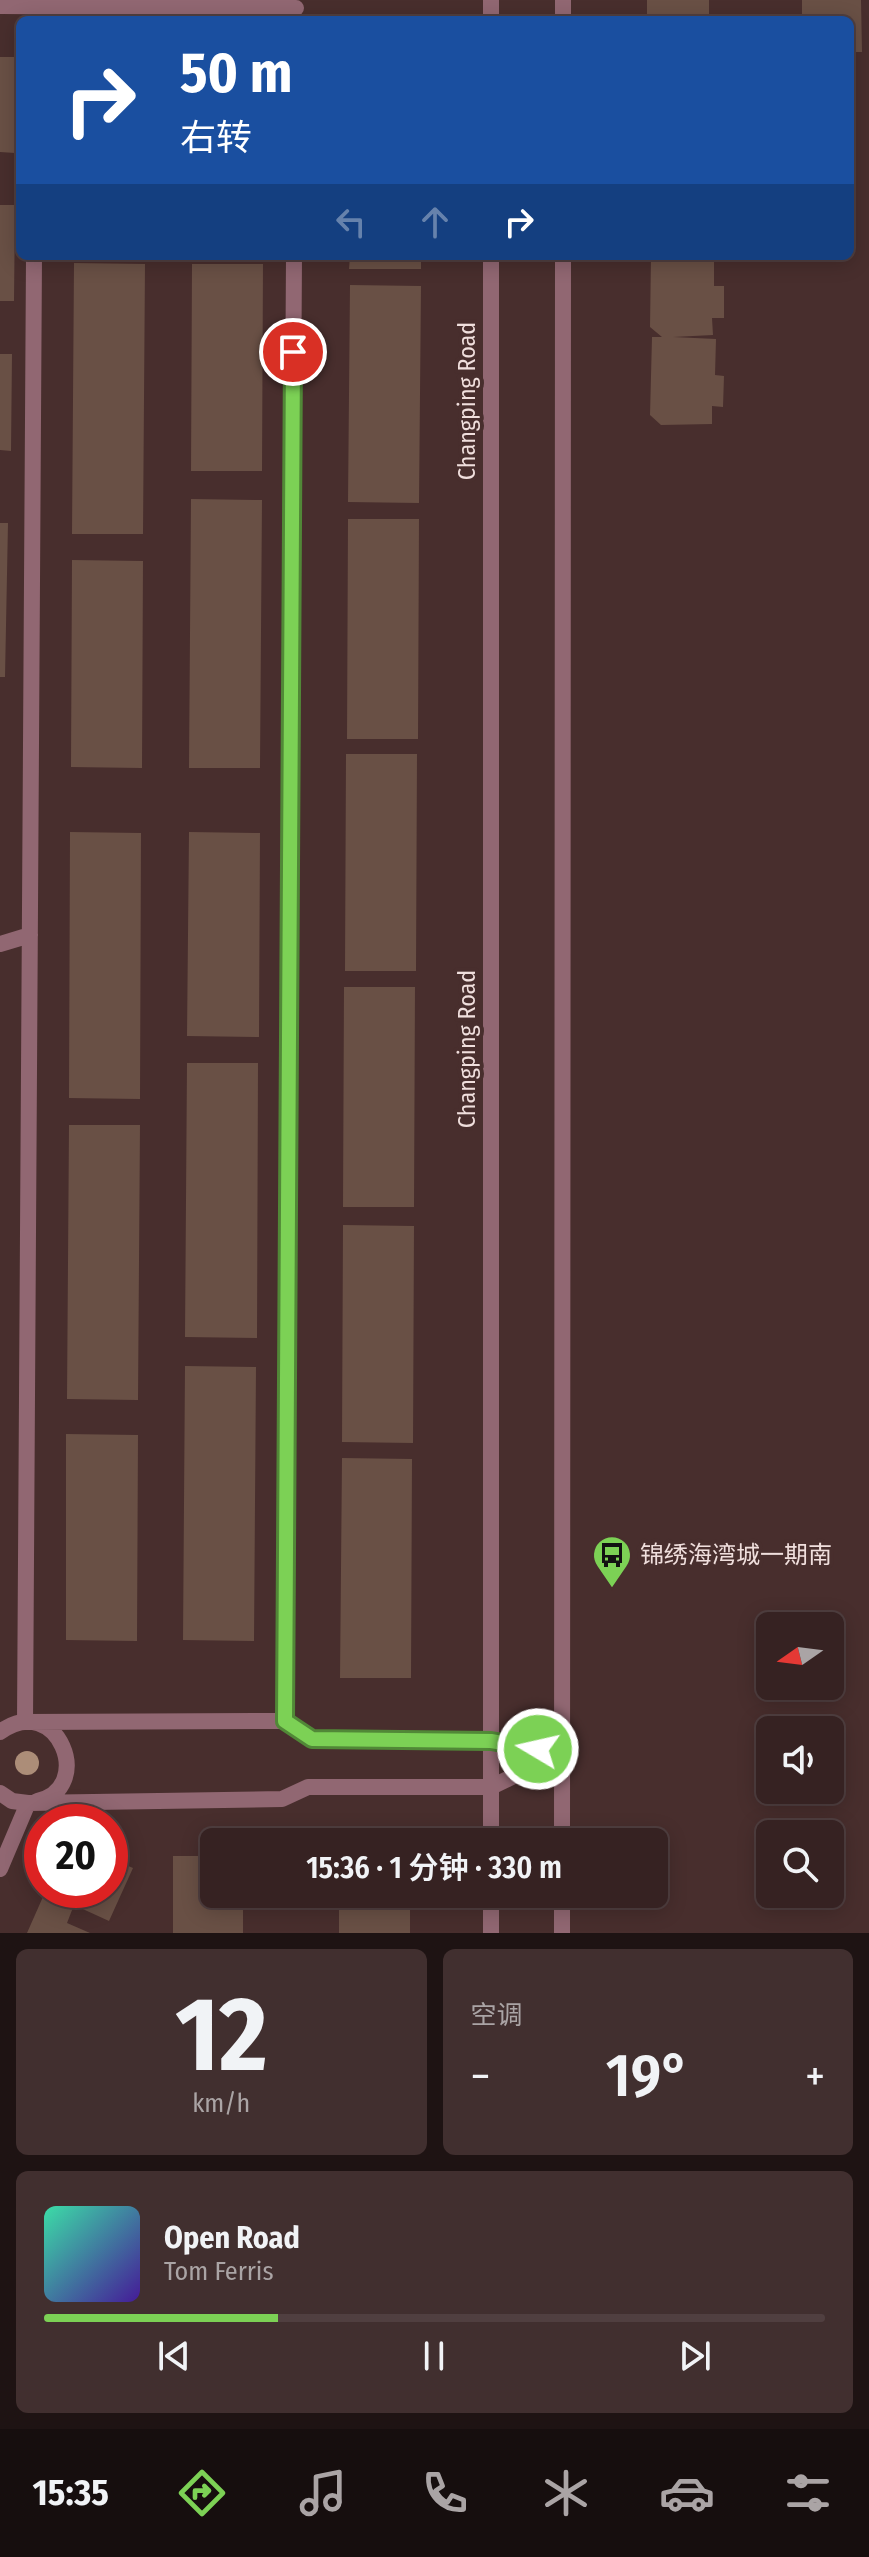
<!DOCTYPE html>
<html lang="zh">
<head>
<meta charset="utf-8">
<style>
  :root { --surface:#362222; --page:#412f2f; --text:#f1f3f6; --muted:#aaa4a5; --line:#503f40; --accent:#7cd155 }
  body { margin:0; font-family:"Fira Sans Condensed","Noto Sans SC",sans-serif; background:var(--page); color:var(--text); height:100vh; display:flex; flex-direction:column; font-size:30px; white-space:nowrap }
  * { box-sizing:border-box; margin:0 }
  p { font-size:26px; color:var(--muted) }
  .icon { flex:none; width:44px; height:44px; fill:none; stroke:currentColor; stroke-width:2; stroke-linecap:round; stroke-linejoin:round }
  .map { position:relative; height:1933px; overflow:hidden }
  .panel { display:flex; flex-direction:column; gap:16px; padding:16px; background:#1e1313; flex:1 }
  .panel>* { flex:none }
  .guide { position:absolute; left:16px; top:16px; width:838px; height:244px; border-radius:12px; box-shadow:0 4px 20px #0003,0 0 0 2px var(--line); background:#1a4fa0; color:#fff; overflow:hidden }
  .needle { width:52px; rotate:256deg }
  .tools { position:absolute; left:756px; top:1612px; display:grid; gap:16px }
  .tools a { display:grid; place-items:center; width:88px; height:88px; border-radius:12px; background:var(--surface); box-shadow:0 4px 20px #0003,0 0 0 2px var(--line); font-size:40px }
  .speed { position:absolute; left:24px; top:1804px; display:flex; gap:16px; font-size:40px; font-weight:700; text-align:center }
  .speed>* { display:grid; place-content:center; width:104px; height:104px; border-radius:50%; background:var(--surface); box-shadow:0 4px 20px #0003,0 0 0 2px var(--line); line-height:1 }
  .speed .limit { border:12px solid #d22; background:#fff; color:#111 }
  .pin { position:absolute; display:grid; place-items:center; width:68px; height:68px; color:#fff; margin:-34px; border:4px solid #fff; border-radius:50%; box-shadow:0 2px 8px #0007 }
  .me { position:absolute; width:88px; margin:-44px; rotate:279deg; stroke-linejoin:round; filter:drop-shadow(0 0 6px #0008) }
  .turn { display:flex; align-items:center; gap:28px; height:168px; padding:0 32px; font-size:36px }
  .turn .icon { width:104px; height:104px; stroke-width:2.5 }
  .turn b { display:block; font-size:56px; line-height:68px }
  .lanes { display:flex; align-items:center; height:76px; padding:0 32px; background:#0003; justify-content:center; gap:40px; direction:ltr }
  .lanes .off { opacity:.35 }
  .big { font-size:60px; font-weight:600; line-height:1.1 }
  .panel .tile { flex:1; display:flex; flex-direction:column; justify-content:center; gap:12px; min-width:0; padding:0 28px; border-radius:12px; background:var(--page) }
  .panel .dial { align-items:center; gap:0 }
  .dial b { font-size:104px; line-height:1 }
  .song { display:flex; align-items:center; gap:24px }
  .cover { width:96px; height:96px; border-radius:12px; background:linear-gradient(135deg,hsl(160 70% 55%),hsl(260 70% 35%)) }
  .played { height:8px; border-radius:4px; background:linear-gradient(90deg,var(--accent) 30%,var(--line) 30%) }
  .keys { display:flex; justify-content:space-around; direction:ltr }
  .heat { display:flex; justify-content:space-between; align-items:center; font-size:44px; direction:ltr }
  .panel .tiles { flex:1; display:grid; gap:16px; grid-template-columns:1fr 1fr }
  .tile:last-child { grid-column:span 2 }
  .trip { position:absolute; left:200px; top:1828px; width:468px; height:80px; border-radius:12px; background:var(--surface); box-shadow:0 4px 20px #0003,0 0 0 2px var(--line); font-weight:600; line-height:80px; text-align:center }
  .tab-bar { display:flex; height:128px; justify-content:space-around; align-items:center; background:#160e0e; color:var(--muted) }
  .tab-bar .icon { width:56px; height:56px }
  .tab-bar .on { color:var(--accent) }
  .tab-bar b { font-size:36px; color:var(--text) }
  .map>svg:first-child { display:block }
</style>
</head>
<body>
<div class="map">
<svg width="869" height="1933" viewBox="0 0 869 1933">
  <rect width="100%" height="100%" fill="#482e2d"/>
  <path fill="#695045" d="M647,0H709V20H647Z
    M802,0H861L862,52H850V20H802Z
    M0,57H16L15,153L0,152Z
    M0,205H15L14,301H0Z
    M350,256H421V269H349Z
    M651,256H714V286H724V318H712L713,335L673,337L716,339L715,375L724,376L723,407L712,406V424L661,425L650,415L652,337H662L650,327Z
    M74,263L145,264L143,534H72Z
    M192,264H263L262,471H191Z
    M350,285L421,286L419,503L348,502Z
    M0,354H12L11,451L0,450Z
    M191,499L262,500L260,768H189Z
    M348,519H419L418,739H347Z
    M0,523H8L5,677H0Z
    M72,560L143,561L142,768L71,767Z
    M346,754H417L416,971H345Z
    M70,832L141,833L140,1099L69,1098Z
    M189,832L260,833L259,1037L187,1036Z
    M344,987H415L414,1207H343Z
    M187,1063H258L257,1338L185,1337Z
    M69,1125H140L138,1400L67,1399Z
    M343,1225L414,1226L413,1443L342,1442Z
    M185,1366L256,1367L254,1641L183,1640Z
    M66,1434L138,1435L137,1641L66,1640Z
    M342,1458L412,1459L411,1678H340Z
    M173,1856H214V1894H243V1933H173Z
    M110,1858L133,1868L109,1921L74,1905L67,1923L90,1933H27L46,1890H110Z
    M339,1894H410V1933H339Z"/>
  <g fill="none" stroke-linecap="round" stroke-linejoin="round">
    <path stroke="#916772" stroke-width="16" d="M0,6L296,8
      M0,944L30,935
      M285,1721L294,256
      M0,1732C58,1690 96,1789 37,1801
      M0,1793L12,1801L28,1803L282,1799L308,1787H491L562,1753L491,1741L312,1739L285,1721L25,1722L34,256
      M0,1869L28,1803"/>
    <path stroke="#916772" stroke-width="16" d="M491,0V20
      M563,20V0
      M491,1842V256
      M562,1842L563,256
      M491,1933V1894
      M562,1933V1894"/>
  </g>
  <circle fill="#ac8d78" cx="27" cy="1763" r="12"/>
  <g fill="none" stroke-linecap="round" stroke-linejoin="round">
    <defs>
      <path id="route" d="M293,352L285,1721L312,1739L491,1741L538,1749"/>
    </defs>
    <use href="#route" stroke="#518837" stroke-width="20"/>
    <use href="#route" stroke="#7cd155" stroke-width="14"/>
  </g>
  <defs>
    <symbol id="bus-pin" viewBox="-11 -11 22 30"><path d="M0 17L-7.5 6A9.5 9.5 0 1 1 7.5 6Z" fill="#7cd155" stroke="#482e2d"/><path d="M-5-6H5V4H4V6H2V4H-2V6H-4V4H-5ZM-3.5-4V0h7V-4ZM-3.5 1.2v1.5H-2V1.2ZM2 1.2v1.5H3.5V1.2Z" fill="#111"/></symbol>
  </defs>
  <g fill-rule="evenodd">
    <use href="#bus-pin" x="590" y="1533" width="44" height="60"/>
  </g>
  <g text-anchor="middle" stroke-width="8" stroke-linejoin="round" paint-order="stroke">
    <g font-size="24" fill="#f0dfdd" stroke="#482e2d">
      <text transform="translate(467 401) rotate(-90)" y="8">Changping Road</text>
      <text transform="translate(467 1049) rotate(-90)" y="8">Changping Road</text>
    </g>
    <g font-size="24" fill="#f0dfdd" stroke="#482e2d" text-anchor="start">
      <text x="640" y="1563">锦绣海湾城一期南</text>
    </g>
  </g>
</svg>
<div class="tools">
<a><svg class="needle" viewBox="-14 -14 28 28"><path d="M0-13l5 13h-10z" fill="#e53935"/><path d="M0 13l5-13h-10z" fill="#aaa4a5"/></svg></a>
<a><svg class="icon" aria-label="sound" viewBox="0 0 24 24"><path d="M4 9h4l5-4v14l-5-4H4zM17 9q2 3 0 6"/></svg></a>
<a><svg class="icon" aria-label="search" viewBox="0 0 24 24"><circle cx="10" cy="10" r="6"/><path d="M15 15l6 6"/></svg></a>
</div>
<div class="speed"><div class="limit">20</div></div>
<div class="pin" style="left:293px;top:352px;background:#d93025"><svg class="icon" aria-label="arrive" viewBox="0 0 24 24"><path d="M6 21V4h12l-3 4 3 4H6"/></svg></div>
<svg class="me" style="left:538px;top:1749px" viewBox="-20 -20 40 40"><circle r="17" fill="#7cd155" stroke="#fff" stroke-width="3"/><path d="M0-11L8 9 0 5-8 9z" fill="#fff"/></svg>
<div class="trip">15:36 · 1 分钟 · 330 m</div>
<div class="guide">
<div class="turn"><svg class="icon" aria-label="right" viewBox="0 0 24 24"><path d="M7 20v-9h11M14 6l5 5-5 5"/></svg><div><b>50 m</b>右转</div></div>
<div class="lanes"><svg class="icon off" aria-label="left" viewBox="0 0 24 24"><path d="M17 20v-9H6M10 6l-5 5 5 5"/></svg><svg class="icon off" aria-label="ahead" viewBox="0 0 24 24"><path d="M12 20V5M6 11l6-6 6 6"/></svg><svg class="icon" aria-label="right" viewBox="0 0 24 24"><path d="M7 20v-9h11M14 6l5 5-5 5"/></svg></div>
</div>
</div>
<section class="panel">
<div class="tiles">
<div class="tile dial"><b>12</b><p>km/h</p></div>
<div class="tile"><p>空调</p>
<div class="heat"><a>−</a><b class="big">19°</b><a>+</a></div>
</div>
<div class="tile">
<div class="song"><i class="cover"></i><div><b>Open Road</b><p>Tom Ferris</p></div></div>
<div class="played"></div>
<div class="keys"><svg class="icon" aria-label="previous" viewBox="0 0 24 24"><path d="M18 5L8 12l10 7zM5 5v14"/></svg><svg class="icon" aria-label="pause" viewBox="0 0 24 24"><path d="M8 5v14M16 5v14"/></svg><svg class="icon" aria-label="next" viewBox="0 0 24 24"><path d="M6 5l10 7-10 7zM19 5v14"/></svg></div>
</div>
</div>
</section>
<nav class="tab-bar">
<b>15:35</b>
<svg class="icon on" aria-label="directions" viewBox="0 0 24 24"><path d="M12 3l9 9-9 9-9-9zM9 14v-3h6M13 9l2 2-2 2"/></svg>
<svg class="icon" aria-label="music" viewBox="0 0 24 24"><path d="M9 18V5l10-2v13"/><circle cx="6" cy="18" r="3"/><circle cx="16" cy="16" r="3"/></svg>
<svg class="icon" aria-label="phone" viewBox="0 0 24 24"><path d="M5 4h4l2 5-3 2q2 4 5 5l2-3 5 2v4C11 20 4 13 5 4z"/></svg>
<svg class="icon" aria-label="climate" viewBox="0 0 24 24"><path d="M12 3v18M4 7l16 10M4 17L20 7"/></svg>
<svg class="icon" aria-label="car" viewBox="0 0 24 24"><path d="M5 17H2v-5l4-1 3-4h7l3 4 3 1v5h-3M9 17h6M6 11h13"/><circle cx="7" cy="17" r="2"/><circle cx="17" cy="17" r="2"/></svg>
<svg class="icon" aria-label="filters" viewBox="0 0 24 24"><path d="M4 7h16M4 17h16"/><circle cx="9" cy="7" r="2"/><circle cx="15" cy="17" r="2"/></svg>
</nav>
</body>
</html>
